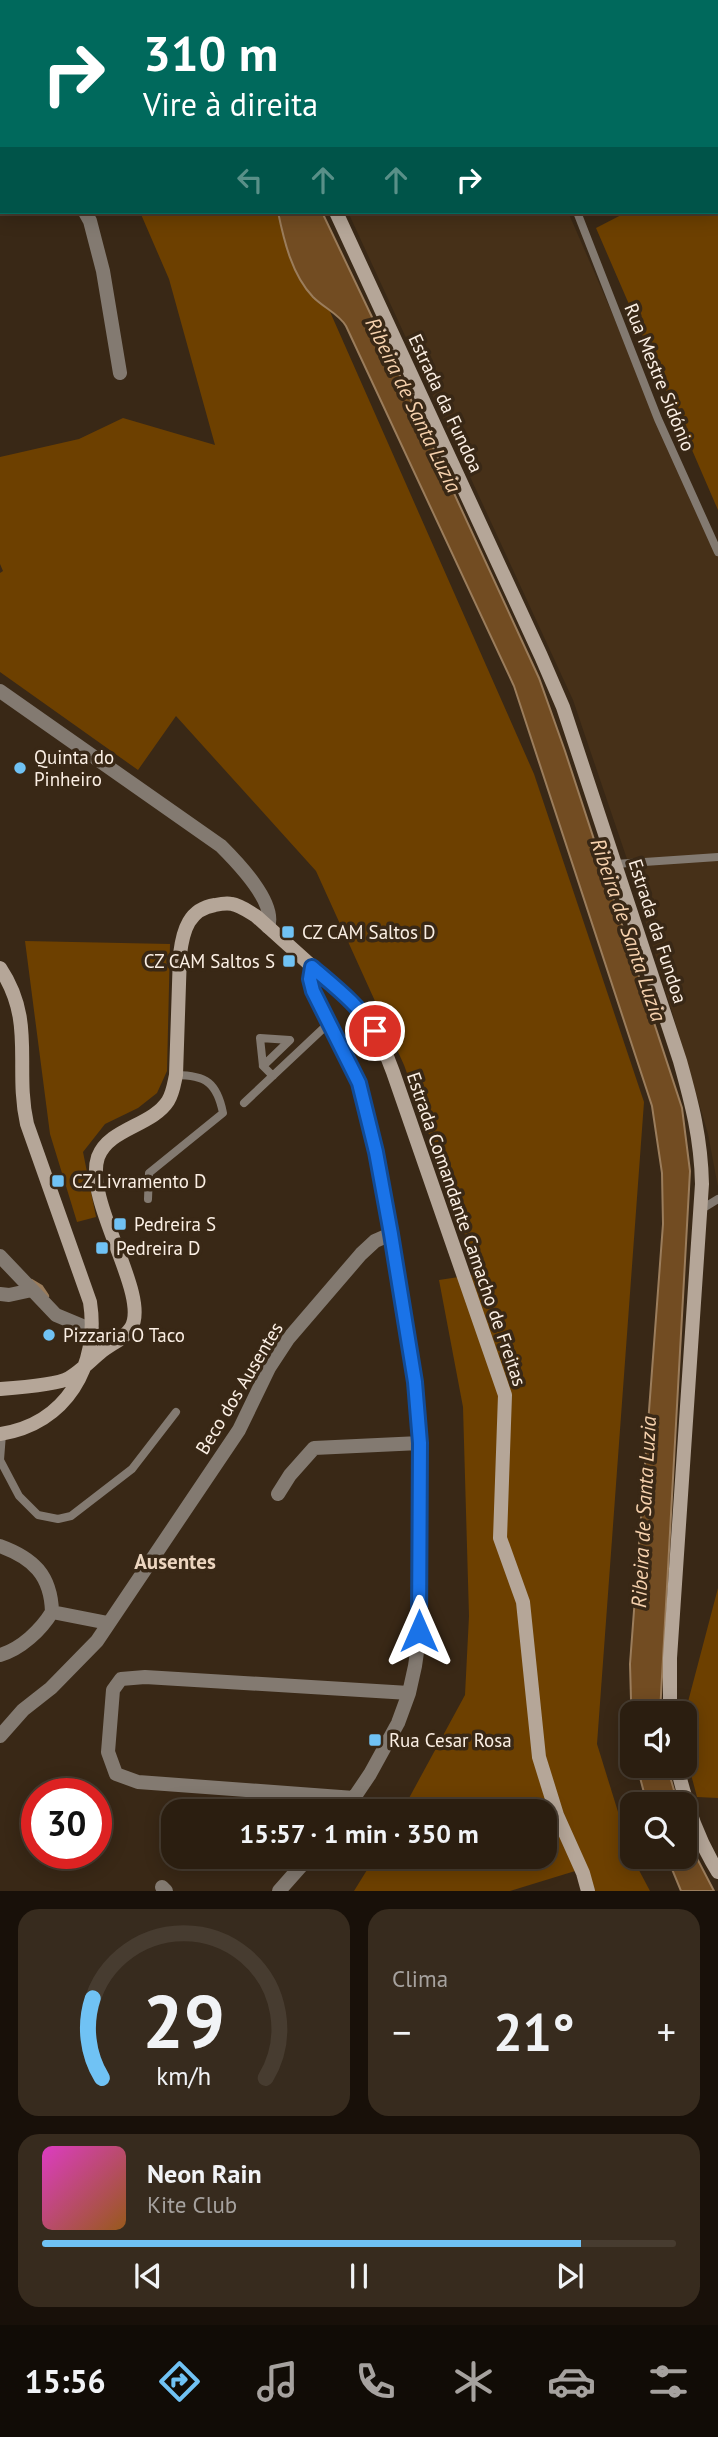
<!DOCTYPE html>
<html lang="pt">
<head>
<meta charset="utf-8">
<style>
  :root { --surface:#2b1e10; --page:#372b1e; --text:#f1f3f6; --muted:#a6a29f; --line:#473c30; --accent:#70c2f4 }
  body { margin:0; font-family:"PT Sans",sans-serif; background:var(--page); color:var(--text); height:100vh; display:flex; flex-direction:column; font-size:26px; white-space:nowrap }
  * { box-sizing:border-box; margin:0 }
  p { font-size:23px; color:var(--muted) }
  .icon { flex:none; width:38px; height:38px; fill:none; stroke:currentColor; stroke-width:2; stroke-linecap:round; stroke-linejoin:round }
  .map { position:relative; height:1891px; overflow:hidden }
  .sheet { display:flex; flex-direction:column; gap:18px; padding:18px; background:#181009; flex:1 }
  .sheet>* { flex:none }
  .top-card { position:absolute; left:0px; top:0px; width:719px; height:214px; box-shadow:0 4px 18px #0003,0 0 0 2px var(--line); background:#00695c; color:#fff; overflow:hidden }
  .tools { position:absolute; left:620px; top:1701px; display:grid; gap:14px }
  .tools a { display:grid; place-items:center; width:77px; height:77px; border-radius:14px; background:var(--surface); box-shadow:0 4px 18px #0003,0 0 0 2px var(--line); font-size:35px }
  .speed { position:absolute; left:21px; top:1778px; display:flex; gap:14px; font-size:35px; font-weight:700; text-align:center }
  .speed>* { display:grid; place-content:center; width:91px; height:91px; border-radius:50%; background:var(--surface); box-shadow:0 4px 18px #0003,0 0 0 2px var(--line); line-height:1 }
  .speed .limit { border:10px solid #d22; background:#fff; color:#111 }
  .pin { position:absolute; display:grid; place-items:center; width:60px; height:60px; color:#fff; margin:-30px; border:4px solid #fff; border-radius:50%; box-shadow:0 2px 7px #0007 }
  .me { position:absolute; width:77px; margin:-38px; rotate:0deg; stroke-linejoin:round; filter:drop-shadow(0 0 5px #0008) }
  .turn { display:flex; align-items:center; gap:24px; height:147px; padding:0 28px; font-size:32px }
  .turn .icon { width:91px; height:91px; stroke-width:2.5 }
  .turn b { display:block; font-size:49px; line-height:60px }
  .lanes { display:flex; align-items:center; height:66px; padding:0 28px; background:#0003; justify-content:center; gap:35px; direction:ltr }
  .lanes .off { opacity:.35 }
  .big { font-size:52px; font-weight:700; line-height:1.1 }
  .sheet .card { flex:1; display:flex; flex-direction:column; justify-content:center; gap:10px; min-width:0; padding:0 24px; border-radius:21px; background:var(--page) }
  .sheet .dial { align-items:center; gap:0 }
  .dial svg { height:182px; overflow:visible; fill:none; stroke:var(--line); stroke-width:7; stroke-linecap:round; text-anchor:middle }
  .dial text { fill:var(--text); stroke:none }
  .song { display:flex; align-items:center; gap:21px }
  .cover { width:84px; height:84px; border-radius:10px; background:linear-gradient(135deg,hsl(310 70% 55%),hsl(30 70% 35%)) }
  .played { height:7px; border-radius:4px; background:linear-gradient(90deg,var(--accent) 85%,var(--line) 85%) }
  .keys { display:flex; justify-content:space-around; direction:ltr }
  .heat { display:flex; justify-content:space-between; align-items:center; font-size:38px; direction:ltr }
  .sheet .tiles { flex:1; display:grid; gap:18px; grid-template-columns:1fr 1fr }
  .card:last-child { grid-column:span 2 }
  .trip { position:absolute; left:161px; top:1799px; width:396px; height:70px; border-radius:21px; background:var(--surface); box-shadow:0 4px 18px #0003,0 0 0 2px var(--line); font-weight:700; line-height:70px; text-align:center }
  .dock { display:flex; height:112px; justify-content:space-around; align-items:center; background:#110c06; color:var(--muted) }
  .dock .icon { width:49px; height:49px }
  .dock .on { color:var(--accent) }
  .dock b { font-size:32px; color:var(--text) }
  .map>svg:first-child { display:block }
</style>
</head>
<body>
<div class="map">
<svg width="718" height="1891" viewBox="0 0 718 1891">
  <rect width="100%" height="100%" fill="#392816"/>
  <path fill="#463018" d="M348,212H568L718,556V1187L708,1134L628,862L573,700Z"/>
  <path fill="#6d4000" d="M718,195V510L596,228L627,212H718Z
    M140,212H286L534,774L644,1102L597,1744L632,1857L650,1891H593L585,1868L510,1891H354L375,1857H544V1811H402L465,1695L469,1616L463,1407L439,1280L479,1274L404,1065L316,871L176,716L138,770L0,672V573L3,571L0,564V457L79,439L123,418L215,445L169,279Z
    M25,941L170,944L167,1071L157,1093L138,1108L105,1124L83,1152L96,1217L77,1222L50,1134Z
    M718,1588V1798L697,1797L684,1748V1717Z"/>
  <path fill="#724c22" stroke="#9b7d5c" stroke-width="2" d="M278,212H322L401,378L539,678L565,751L682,1108L690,1171L660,1713H632V1735L630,1664L663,1224L662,1173L652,1106L514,686L346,326C339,314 324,308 313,297C292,275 284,241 278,212Z
    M637,1766H667L678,1804H647Z
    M684,1827L688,1841L714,1891H681L667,1857H684Z"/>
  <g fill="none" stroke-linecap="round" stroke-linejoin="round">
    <path stroke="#9b7d5c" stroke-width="4.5" d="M31,1281L41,1287L47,1296"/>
    <path stroke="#837a71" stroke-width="8" d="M475,0L476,2
      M577,212L658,419L718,552
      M615,864L718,857
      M263,1066L290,1040L260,1038L263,1066L273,1076
      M244,1103L329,1023
      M148,1199L149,1173L223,1113C217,1083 206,1075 176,1075
      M700,1210L718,1199
      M2,1434L0,1460L19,1496L38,1515L58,1519L71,1516L132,1469L176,1412"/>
    <path stroke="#837a71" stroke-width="14" d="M0,95L2,98
      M85,212L90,221L103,271L120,373
      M0,691L221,846C237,862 277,903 268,927
      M312,967L310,979L313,991L359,1083L376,1152L415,1382L420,1443V1631L415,1666L409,1693L398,1723L370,1774L345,1811
      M0,1256L56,1315L92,1330
      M0,1294L9,1295L32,1290
      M278,1494L290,1475L314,1448L420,1443
      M0,1546C33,1558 51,1575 52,1612
      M52,1612L108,1623
      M0,1655C21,1649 41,1630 52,1612
      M0,1736L23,1710L51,1688L97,1641L239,1430L269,1368L288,1339L361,1254L375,1241L391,1234
      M354,1798L138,1782L116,1774L108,1752L113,1690L121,1679L145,1677L409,1693
      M162,1887L166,1891
      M279,1891L309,1857"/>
    <path stroke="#b5a698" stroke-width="14" d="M252,0V2
      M263,0L265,2
      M327,2L330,0
      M336,212L541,656L563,707L680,1061C692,1104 701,1138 702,1184L670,1658V1713
      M0,968C36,1022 14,1066 27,1124L90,1302C100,1366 66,1424 0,1434
      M0,1389C14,1388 57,1385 69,1378C81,1371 91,1360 102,1351C112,1343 123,1340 131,1328C151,1295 83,1201 98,1157C109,1128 152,1126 168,1101C173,1093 174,1084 176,1075L180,954C183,930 189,909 215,905C220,904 227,903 232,904C240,905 249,912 256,916L346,997L369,1021L381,1041L393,1072L505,1395L500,1538L523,1602L539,1757L557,1815L583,1873L588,1891
      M677,1766C685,1802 698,1840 718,1872"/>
  </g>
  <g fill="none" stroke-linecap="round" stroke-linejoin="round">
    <defs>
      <path id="route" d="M375,1031C360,1006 334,986 312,967L310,979L313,991L359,1083L376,1152L391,1234L415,1382L420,1443L419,1631"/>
    </defs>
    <use href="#route" stroke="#114b97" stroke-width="18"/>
    <use href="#route" stroke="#1a73e8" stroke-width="12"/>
  </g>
  <g fill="#70c2f4" stroke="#392816" stroke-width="2.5">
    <circle cx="20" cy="768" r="7"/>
    <rect x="281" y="925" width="14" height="14" rx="3.5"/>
    <rect x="282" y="954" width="14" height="14" rx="3.5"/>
    <rect x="51" y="1174" width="14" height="14" rx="3.5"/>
    <rect x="113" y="1217" width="14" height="14" rx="3.5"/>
    <rect x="95" y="1241" width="14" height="14" rx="3.5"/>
    <circle cx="49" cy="1335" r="7"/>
    <rect x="368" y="1733" width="14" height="14" rx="3.5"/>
  </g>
  <g text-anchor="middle" stroke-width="7" stroke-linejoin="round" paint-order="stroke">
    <g font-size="19" fill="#fbefe4" stroke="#392816">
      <text transform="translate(660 377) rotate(68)" y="7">Rua Mestre Sidónio</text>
      <text transform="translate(446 403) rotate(65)" y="7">Estrada da Fundoa</text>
      <text transform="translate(658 931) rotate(72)" y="7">Estrada da Fundoa</text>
      <text transform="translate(467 1229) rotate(71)" y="7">Estrada Comandante Camacho de Freitas</text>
      <text transform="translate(239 1388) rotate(-59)" y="7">Beco dos Ausentes</text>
    </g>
    <g font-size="19" fill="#fbefe4" stroke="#392816" text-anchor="start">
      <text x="34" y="764">Quinta do<tspan x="34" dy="22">Pinheiro</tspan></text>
      <text x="302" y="939">CZ CAM Saltos D</text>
      <text x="275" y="968" text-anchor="end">CZ CAM Saltos S</text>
      <text x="72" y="1188">CZ Livramento D</text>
      <text x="134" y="1231">Pedreira S</text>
      <text x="116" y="1255">Pedreira D</text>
      <text x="63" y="1342">Pizzaria O Taco</text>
      <text x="389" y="1747">Rua Cesar Rosa</text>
    </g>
    <g font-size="21" font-style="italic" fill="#f6d1ad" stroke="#392816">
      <text transform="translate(413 405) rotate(64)" y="7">Ribeira de Santa Luzia</text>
      <text transform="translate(628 930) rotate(71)" y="7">Ribeira de Santa Luzia</text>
      <text transform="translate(644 1512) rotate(-87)" y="7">Ribeira de Santa Luzia</text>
    </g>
    <g font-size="21" font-weight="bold" fill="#ecd5bf" stroke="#392816">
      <text x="175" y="1569">Ausentes</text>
    </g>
  </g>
</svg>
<div class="tools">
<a><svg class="icon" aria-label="sound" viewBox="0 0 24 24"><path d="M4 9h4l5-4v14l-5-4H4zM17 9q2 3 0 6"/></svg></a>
<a><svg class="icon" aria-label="search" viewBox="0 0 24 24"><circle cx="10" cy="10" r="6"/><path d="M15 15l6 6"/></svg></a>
</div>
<div class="speed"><div class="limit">30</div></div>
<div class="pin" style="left:375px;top:1031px;background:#d93025"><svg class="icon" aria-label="arrive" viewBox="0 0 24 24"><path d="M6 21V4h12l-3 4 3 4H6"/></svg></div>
<svg class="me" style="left:419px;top:1631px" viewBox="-20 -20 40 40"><path d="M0-17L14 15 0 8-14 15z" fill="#1a73e8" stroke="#fff" stroke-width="4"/></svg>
<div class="trip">15:57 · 1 min · 350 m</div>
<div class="top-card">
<div class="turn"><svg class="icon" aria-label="right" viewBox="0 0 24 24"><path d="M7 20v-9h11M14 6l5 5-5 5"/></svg><div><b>310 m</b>Vire à direita</div></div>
<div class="lanes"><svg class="icon off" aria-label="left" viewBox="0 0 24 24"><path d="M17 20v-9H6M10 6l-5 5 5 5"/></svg><svg class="icon off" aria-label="ahead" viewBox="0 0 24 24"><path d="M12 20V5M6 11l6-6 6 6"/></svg><svg class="icon off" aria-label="ahead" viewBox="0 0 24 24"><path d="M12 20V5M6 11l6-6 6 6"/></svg><svg class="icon" aria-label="right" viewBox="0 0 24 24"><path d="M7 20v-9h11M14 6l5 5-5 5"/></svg></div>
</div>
</div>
<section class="sheet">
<div class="tiles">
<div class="card dial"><svg viewBox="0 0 100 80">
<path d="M14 69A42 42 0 1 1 86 69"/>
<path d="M14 69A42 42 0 0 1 10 34" stroke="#70c2f4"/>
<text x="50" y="56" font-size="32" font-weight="700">29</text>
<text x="50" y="72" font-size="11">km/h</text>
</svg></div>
<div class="card"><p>Clima</p>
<div class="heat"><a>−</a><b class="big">21°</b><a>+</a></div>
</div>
<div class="card">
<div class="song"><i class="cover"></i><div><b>Neon Rain</b><p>Kite Club</p></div></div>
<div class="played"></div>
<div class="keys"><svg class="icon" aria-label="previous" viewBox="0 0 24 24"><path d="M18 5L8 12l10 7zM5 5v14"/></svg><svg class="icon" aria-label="pause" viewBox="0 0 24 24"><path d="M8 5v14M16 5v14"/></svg><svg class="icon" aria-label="next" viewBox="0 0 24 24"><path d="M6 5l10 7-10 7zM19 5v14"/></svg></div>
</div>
</div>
</section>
<nav class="dock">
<b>15:56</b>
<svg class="icon on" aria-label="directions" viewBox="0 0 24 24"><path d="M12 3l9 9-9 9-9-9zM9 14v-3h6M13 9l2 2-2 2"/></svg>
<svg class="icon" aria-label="music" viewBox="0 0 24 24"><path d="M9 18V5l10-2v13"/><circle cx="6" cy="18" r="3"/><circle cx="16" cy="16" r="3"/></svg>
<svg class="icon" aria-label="phone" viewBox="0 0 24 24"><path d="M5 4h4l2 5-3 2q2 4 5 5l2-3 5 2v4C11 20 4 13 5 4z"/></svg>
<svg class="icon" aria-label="climate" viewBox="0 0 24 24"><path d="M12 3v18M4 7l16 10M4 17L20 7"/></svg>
<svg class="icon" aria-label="car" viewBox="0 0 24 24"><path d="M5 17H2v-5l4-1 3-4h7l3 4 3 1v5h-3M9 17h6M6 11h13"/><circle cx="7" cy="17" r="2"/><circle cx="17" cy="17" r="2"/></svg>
<svg class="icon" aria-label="filters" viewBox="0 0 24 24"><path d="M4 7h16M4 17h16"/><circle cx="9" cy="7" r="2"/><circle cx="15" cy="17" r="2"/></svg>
</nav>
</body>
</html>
